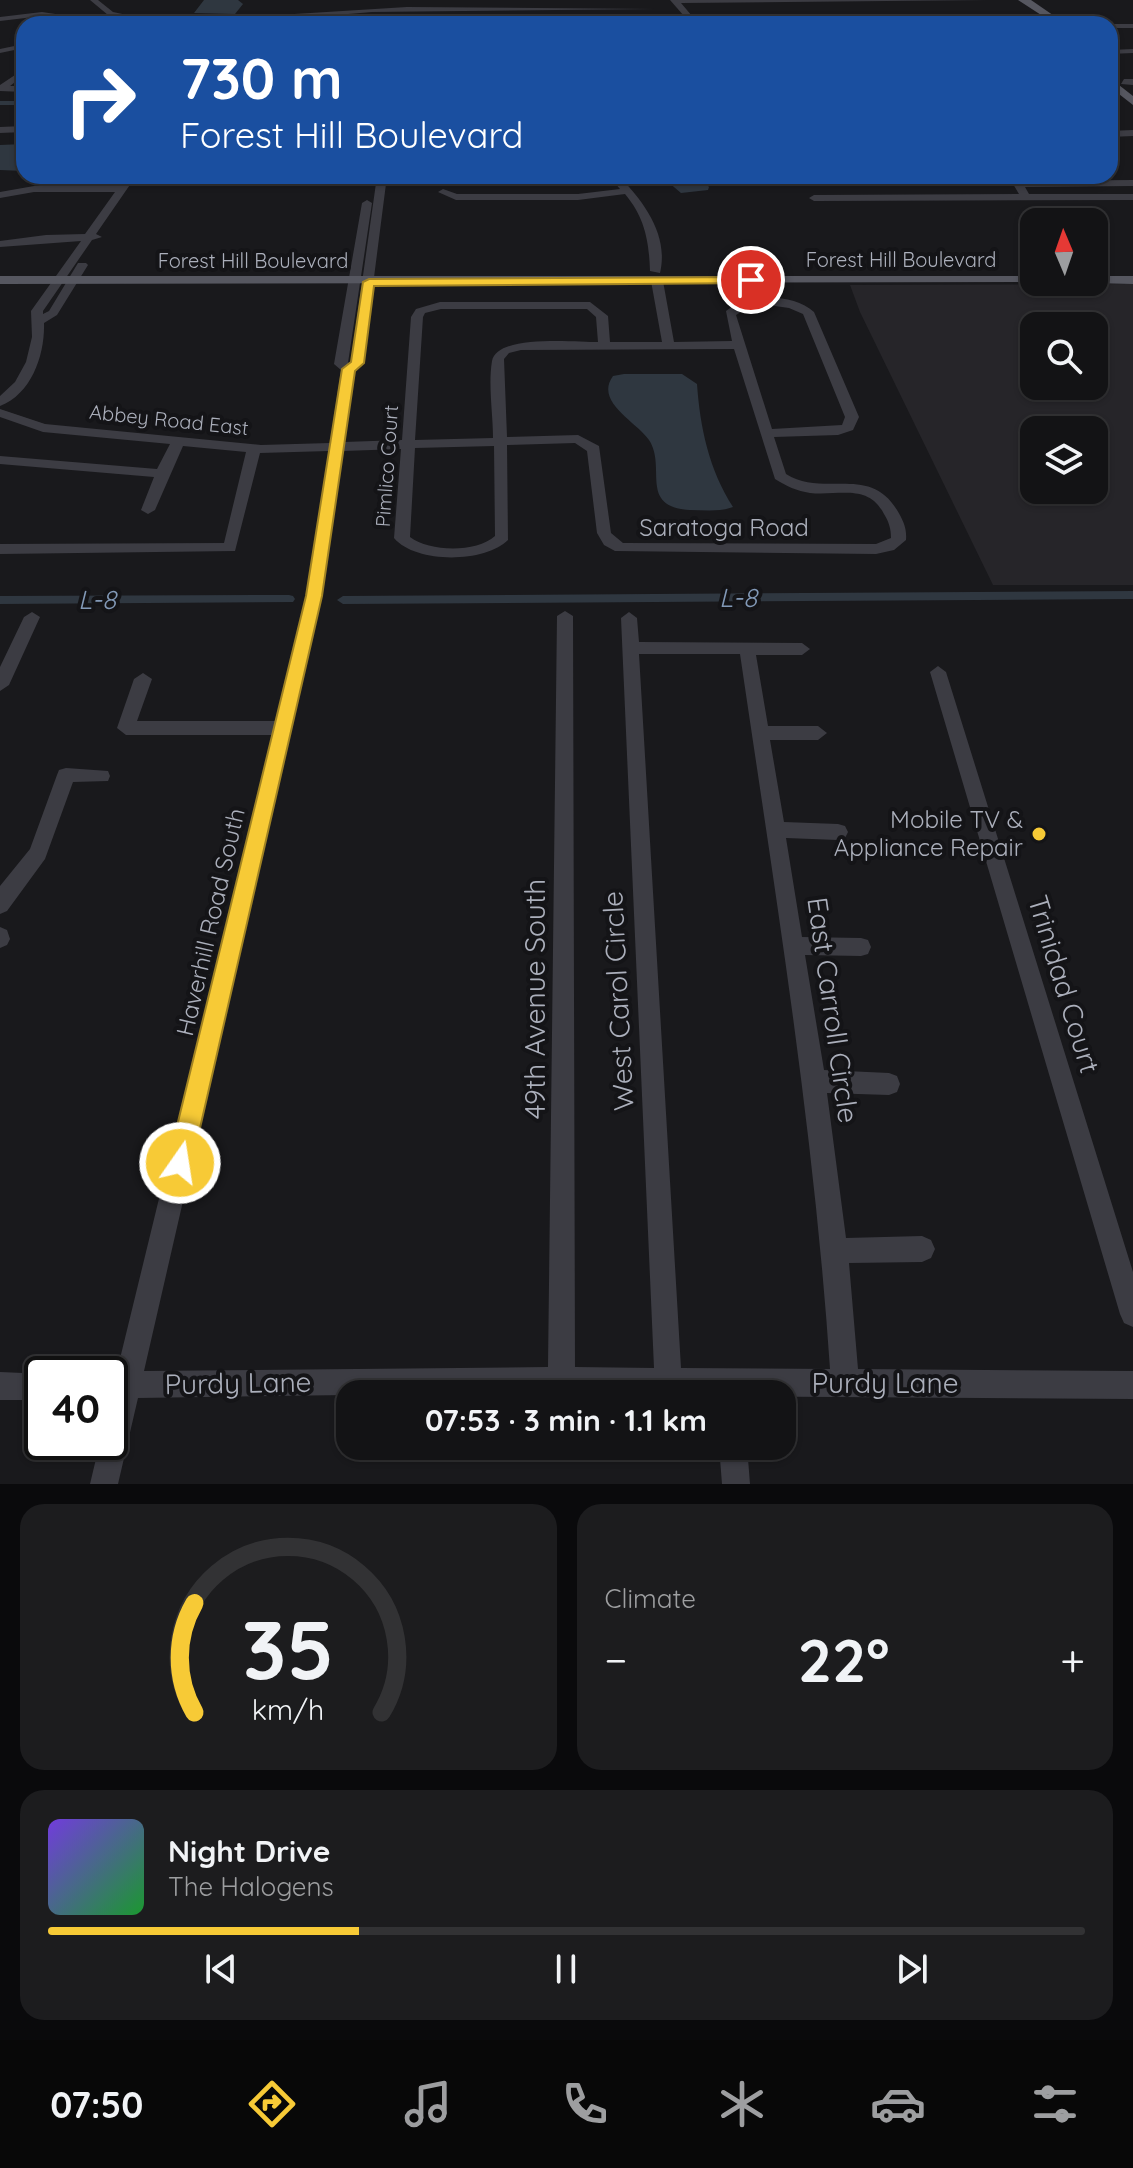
<!DOCTYPE html>
<html lang="en">
<head>
<meta charset="utf-8">
<style>
  :root { --surface:#131315; --page:#1c1c1e; --text:#f1f3f6; --muted:#9d9ea0; --line:#323234; --accent:#f7ca36 }
  body { margin:0; font-family:Quicksand,sans-serif; background:var(--page); color:var(--text); height:100vh; display:flex; flex-direction:column; font-size:30px; white-space:nowrap }
  * { box-sizing:border-box; margin:0 }
  p { font-size:26px; color:var(--muted) }
  .icon { flex:none; width:44px; height:44px; fill:none; stroke:currentColor; stroke-width:2; stroke-linecap:round; stroke-linejoin:round }
  .map { position:relative; height:1484px; overflow:hidden }
  .sheet { display:flex; flex-direction:column; gap:20px; padding:20px; background:#0a0a0c; flex:1 }
  .sheet>* { flex:none }
  .top-card { position:absolute; left:16px; top:16px; width:1102px; height:168px; border-radius:24px; box-shadow:0 2px 6px #0004,0 0 0 2px var(--line); background:#1a4fa0; color:#fff; overflow:hidden }
  .needle { width:52px; rotate:358deg }
  .fabs { position:absolute; left:1020px; top:208px; display:grid; gap:16px }
  .fabs a { display:grid; place-items:center; width:88px; height:88px; border-radius:16px; background:var(--surface); box-shadow:0 2px 6px #0004,0 0 0 2px var(--line); font-size:40px }
  .speed { position:absolute; left:24px; top:1356px; display:flex; gap:16px; font-size:40px; font-weight:700; text-align:center }
  .speed>* { display:grid; place-content:center; width:104px; height:104px; border-radius:50%; background:var(--surface); box-shadow:0 2px 6px #0004,0 0 0 2px var(--line); line-height:1 }
  .speed .limit { border:4px solid #111; border-radius:12px; background:#fff; color:#111 }
  .pin { position:absolute; display:grid; place-items:center; width:68px; height:68px; color:#fff; margin:-34px; border:4px solid #fff; border-radius:50%; box-shadow:0 2px 8px #0007 }
  .me { position:absolute; width:88px; margin:-44px; rotate:13deg; stroke-linejoin:round; filter:drop-shadow(0 0 6px #0008) }
  .turn { display:flex; align-items:center; gap:28px; height:168px; padding:0 32px; font-size:36px }
  .turn .icon { width:104px; height:104px; stroke-width:2.5 }
  .turn b { display:block; font-size:56px; line-height:68px }
  .big { font-size:60px; font-weight:700; line-height:1.1 }
  .sheet .card { flex:1; display:flex; flex-direction:column; justify-content:center; gap:12px; min-width:0; padding:0 28px; border-radius:24px; background:var(--page) }
  .sheet .dial { align-items:center; gap:0 }
  .dial svg { height:208px; overflow:visible; fill:none; stroke:var(--line); stroke-width:7; stroke-linecap:round; text-anchor:middle }
  .dial text { fill:var(--text); stroke:none }
  .song { display:flex; align-items:center; gap:24px }
  .cover { width:96px; height:96px; border-radius:12px; background:linear-gradient(135deg,hsl(260 70% 55%),hsl(130 70% 35%)) }
  .played { height:8px; border-radius:4px; background:linear-gradient(90deg,var(--accent) 30%,var(--line) 30%) }
  .keys { display:flex; justify-content:space-around; direction:ltr }
  .heat { display:flex; justify-content:space-between; align-items:center; font-size:44px; direction:ltr }
  .sheet .tiles { flex:1; display:grid; gap:20px; grid-template-columns:1fr 1fr }
  .card:last-child { grid-column:span 2 }
  .trip { position:absolute; left:336px; top:1380px; width:460px; height:80px; border-radius:24px; background:var(--surface); box-shadow:0 2px 6px #0004,0 0 0 2px var(--line); font-weight:700; line-height:80px; text-align:center }
  .dock { display:flex; height:128px; justify-content:space-around; align-items:center; background:#080808; color:var(--muted) }
  .dock .icon { width:56px; height:56px }
  .dock .on { color:var(--accent) }
  .dock b { font-size:36px; color:var(--text) }
  .map>svg:first-child { display:block }
</style>
</head>
<body>
<div class="map">
<svg width="1133" height="1484" viewBox="0 0 1133 1484">
  <rect width="100%" height="100%" fill="#19191c"/>
  <path fill="#262529" fill-rule="evenodd" d="M1133,284V585H993L860,312L850,285ZM1034,326H1094V386H1034ZM1034,430H1094V490H1034Z"/>
  <path fill="#2f3740" d="M204,0H238L243,4L235,14L194,13Z
    M24,144V171L0,170V145Z
    M661,176H700L709,187L708,190L681,193Z
    M624,374H682L697,384C700,427 709,470 733,507C720,512 704,510 690,510C638,507 667,467 649,440C637,422 594,402 613,376Z"/>
  <g fill="none" stroke-linecap="round" stroke-linejoin="round">
    <path fill="#2f3740" fill-rule="evenodd" d="M0,101H24V105H0Z
      M1133,591V599L343,604L337,600L343,596Z
      M289,595L293,596L295,599L293,602L0,604V596Z"/>
    <path fill="#3c3c43" fill-rule="evenodd" d="M90,0H98L113,12L141,18L180,21L407,7L655,9L372,12L232,24H157L108,15Z
      M670,0H988L681,3L692,16L691,24H683L684,16Z
      M42,12L62,15L68,24L42,16L0,21V17Z
      M754,22H866L870,24H750Z
      M1109,24H1133V28H1110Z
      M24,44V48L0,53V49Z
      M1133,49V53L1110,54V50Z
      M24,69V75L10,86H24V92L0,91V85Z
      M1124,79H1133V85L1121,84Z
      M24,126V132L0,133V127Z
      M1133,130V136L1110,137V131Z
      M126,176H136L96,234L102,237L92,240L43,311V314L49,311L78,263H86L88,265L57,315L44,323C45,354 32,394 0,406V396L15,382L26,362L32,337L31,311L81,241L0,247V241L46,235L85,234L115,192H34L0,198V192L34,186H119Z
      M377,176H387L363,363L354,371L344,442L402,440L411,317L416,309L440,302H590L608,316L610,342H662L651,281L657,278L663,281L674,342L732,341L726,311C748,293 792,293 814,312L859,417L853,430L838,435L774,437L786,474C824,498 869,464 897,510C903,520 907,528 906,540L894,550L876,554L615,551L604,545L597,533L587,451L575,443L507,445L508,540C485,563 416,564 394,538L401,449L343,451L322,596L144,1371L548,1367L557,616L565,611L573,616L575,1367L654,1368L621,618L629,612L637,618L639,642L802,643L810,649L802,655H756L768,726H818L827,733L818,740H770L784,822L838,824L845,826L848,832L845,838L838,840L786,838L802,937L861,938L868,940L871,947L868,954L861,956L805,955L824,1070L889,1073L897,1076L900,1084L897,1092L889,1095L827,1093L846,1238L922,1236L931,1240L935,1249L931,1258L922,1262L849,1263L858,1369L1133,1371V1399L422,1394L138,1398L118,1484H90L100,1442H110V1374H104L117,1371L272,735H126L117,728L134,679L143,673L152,679L137,721H276L306,596L329,451L260,453L235,551L0,554V544L224,543L246,452L183,446L155,510L148,514L141,510L154,477L0,464V456L157,469L170,444L43,432L0,417V409L45,424L261,445L330,443L341,370L334,364L362,203L367,200L372,203L348,363L351,361ZM768,305L789,308L803,314L845,417L842,425L772,429L736,315L749,307ZM441,309H587L596,317L598,342C575,342 497,334 492,361C488,385 493,414 493,438L415,440L423,317L425,313ZM734,349L775,479C786,486 797,491 810,493C839,496 868,483 884,514C889,522 891,529 891,538L876,544L623,543L611,533L599,446L578,435L507,437L504,359L509,353L521,350ZM494,446L495,536C476,553 430,552 410,537L415,448ZM639,654H740C775,892 814,1129 830,1369L681,1368Z
      M609,176H619C644,202 669,235 660,273L650,271C649,241 645,218 625,194L578,200H456L438,192L443,189L457,194H578L620,189Z
      M1133,180V186L1025,187L1029,194H1133V200L814,201L809,198L814,195L1019,194L1013,184L1018,181Z
      M32,612L40,617L9,685L0,691V667L24,617Z
      M938,666L946,672L1133,1272V1327L1124,1323L1120,1314L930,672Z
      M66,768L108,771L110,776L108,781L73,782L45,859L7,911L0,914V886L30,849L57,775L59,770Z
      M0,927L7,930L10,939L7,945L0,948Z
      M0,1372L46,1374H42V1400H0Z
      M719,1446H747L750,1484H722Z"/>
    <path fill="#565760" fill-rule="evenodd" d="M1018,0H1031L1063,22L1055,24Z
      M1110,78L1133,96V105L1110,87Z
      M0,276H1034V282H1040L0,284Z
      M1094,276H1133V284L1089,283L1094,282Z"/>
  </g>
  <path fill="#f7ca36" stroke="#a18323" stroke-width="2" d="M751,277L757,280L755,283L374,286L364,363L355,371L322,596L192,1163L189,1172L180,1176L172,1172L168,1163L306,596L342,369L351,362L363,282L369,279Z"/>
  <circle fill="#f7ca36" stroke="#141417" stroke-width="3" cx="1039" cy="834" r="8"/>
  <g text-anchor="middle" stroke-width="8" stroke-linejoin="round" paint-order="stroke">
    <g font-size="20" fill="#abafbb" stroke="#141417">
      <text x="901" y="267">Forest Hill Boulevard</text>
      <text x="253" y="268">Forest Hill Boulevard</text>
      <text transform="translate(169 420) rotate(6)" y="7">Abbey Road East</text>
      <text transform="translate(387 466) rotate(-86)" y="7">Pimlico Court</text>
    </g>
    <g font-size="24" fill="#abafbb" stroke="#141417">
      <text x="724" y="536">Saratoga Road</text>
      <text transform="translate(211 922) rotate(-77)" y="8">Haverhill Road South</text>
    </g>
    <g font-size="24" fill="#abafbb" stroke="#141417" text-anchor="end">
      <text x="1023" y="828">Mobile TV &amp;<tspan x="1023" dy="28">Appliance Repair</tspan></text>
    </g>
    <g font-size="26" font-style="italic" fill="#8299b7" stroke="#141417">
      <text x="738" y="607">L-8</text>
      <text x="97" y="609">L-8</text>
    </g>
    <g font-size="28" fill="#abafbb" stroke="#141417">
      <text transform="translate(1064 984) rotate(73)" y="10">Trinidad Court</text>
      <text transform="translate(535 999) rotate(-90)" y="10">49th Avenue South</text>
      <text transform="translate(618 1001) rotate(-93)" y="10">West Carol Circle</text>
      <text transform="translate(833 1010) rotate(82)" y="10">East Carroll Circle</text>
      <text transform="translate(238 1383) rotate(-1)" y="10">Purdy Lane</text>
      <text x="885" y="1393">Purdy Lane</text>
    </g>
  </g>
</svg>
<div class="fabs">
<a><svg class="needle" viewBox="-14 -14 28 28"><path d="M0-13l5 13h-10z" fill="#e53935"/><path d="M0 13l5-13h-10z" fill="#9d9ea0"/></svg></a>
<a><svg class="icon" aria-label="search" viewBox="0 0 24 24"><circle cx="10" cy="10" r="6"/><path d="M15 15l6 6"/></svg></a>
<a><svg class="icon" aria-label="layers" viewBox="0 0 24 24"><path d="M12 4l9 5-9 5-9-5zM3 14l9 5 9-5"/></svg></a>
</div>
<div class="speed"><div class="limit">40</div></div>
<div class="pin" style="left:751px;top:280px;background:#d93025"><svg class="icon" aria-label="arrive" viewBox="0 0 24 24"><path d="M6 21V4h12l-3 4 3 4H6"/></svg></div>
<svg class="me" style="left:180px;top:1163px" viewBox="-20 -20 40 40"><circle r="17" fill="#f7ca36" stroke="#fff" stroke-width="3"/><path d="M0-11L8 9 0 5-8 9z" fill="#fff"/></svg>
<div class="trip">07:53 · 3 min · 1.1 km</div>
<div class="top-card">
<div class="turn"><svg class="icon" aria-label="right" viewBox="0 0 24 24"><path d="M7 20v-9h11M14 6l5 5-5 5"/></svg><div><b>730 m</b>Forest Hill Boulevard</div></div>
</div>
</div>
<section class="sheet">
<div class="tiles">
<div class="card dial"><svg viewBox="0 0 100 80">
<path d="M14 69A42 42 0 1 1 86 69"/>
<path d="M14 69A42 42 0 0 1 14 27" stroke="#f7ca36"/>
<text x="50" y="56" font-size="32" font-weight="700">35</text>
<text x="50" y="72" font-size="11">km/h</text>
</svg></div>
<div class="card"><p>Climate</p>
<div class="heat"><a>−</a><b class="big">22°</b><a>+</a></div>
</div>
<div class="card">
<div class="song"><i class="cover"></i><div><b>Night Drive</b><p>The Halogens</p></div></div>
<div class="played"></div>
<div class="keys"><svg class="icon" aria-label="previous" viewBox="0 0 24 24"><path d="M18 5L8 12l10 7zM5 5v14"/></svg><svg class="icon" aria-label="pause" viewBox="0 0 24 24"><path d="M8 5v14M16 5v14"/></svg><svg class="icon" aria-label="next" viewBox="0 0 24 24"><path d="M6 5l10 7-10 7zM19 5v14"/></svg></div>
</div>
</div>
</section>
<nav class="dock">
<b>07:50</b>
<svg class="icon on" aria-label="directions" viewBox="0 0 24 24"><path d="M12 3l9 9-9 9-9-9zM9 14v-3h6M13 9l2 2-2 2"/></svg>
<svg class="icon" aria-label="music" viewBox="0 0 24 24"><path d="M9 18V5l10-2v13"/><circle cx="6" cy="18" r="3"/><circle cx="16" cy="16" r="3"/></svg>
<svg class="icon" aria-label="phone" viewBox="0 0 24 24"><path d="M5 4h4l2 5-3 2q2 4 5 5l2-3 5 2v4C11 20 4 13 5 4z"/></svg>
<svg class="icon" aria-label="climate" viewBox="0 0 24 24"><path d="M12 3v18M4 7l16 10M4 17L20 7"/></svg>
<svg class="icon" aria-label="car" viewBox="0 0 24 24"><path d="M5 17H2v-5l4-1 3-4h7l3 4 3 1v5h-3M9 17h6M6 11h13"/><circle cx="7" cy="17" r="2"/><circle cx="17" cy="17" r="2"/></svg>
<svg class="icon" aria-label="filters" viewBox="0 0 24 24"><path d="M4 7h16M4 17h16"/><circle cx="9" cy="7" r="2"/><circle cx="15" cy="17" r="2"/></svg>
</nav>
</body>
</html>
